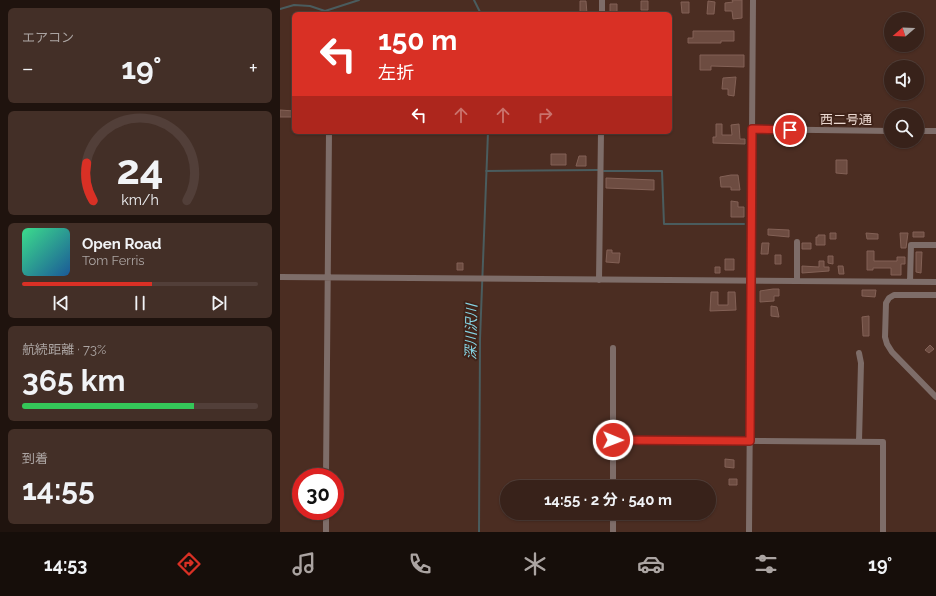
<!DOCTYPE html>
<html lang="ja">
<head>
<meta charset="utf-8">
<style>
  :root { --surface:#38221a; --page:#432f27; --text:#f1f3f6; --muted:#aba4a2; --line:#523f39; --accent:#d93025 }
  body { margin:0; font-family:Raleway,"Noto Sans JP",sans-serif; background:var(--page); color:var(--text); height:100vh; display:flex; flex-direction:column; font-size:15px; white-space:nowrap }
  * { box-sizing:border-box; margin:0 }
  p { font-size:13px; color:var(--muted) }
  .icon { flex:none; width:22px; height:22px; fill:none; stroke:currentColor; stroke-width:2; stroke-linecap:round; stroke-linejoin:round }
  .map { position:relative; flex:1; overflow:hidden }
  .details { display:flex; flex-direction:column; gap:8px; padding:8px; background:#1f130e; width:280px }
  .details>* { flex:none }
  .top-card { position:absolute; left:12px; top:12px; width:380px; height:122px; border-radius:6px; box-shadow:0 1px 3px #0004,0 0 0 1px var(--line); background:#d93025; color:#fff; overflow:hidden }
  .needle { width:26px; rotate:251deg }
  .fabs { position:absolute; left:604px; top:12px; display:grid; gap:8px }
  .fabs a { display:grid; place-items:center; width:40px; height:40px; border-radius:50%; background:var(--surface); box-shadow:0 1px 3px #0004,0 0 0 1px var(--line); font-size:20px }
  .speed { position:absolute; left:12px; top:468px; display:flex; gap:8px; font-size:20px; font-weight:700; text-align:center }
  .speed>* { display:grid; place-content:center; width:52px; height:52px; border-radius:50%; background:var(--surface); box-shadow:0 1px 3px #0004,0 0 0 1px var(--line); line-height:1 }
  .speed .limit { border:6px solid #d22; background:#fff; color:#111 }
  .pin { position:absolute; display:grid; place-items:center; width:34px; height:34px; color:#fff; margin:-17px; border:2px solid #fff; border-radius:50%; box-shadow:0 1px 4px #0007 }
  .me { position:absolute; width:44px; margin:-22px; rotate:91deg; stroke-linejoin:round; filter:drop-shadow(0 0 3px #0008) }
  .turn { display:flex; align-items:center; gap:14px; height:84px; padding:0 20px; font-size:18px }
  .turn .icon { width:52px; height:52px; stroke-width:2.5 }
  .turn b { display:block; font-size:28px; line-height:34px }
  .lanes { display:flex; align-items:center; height:38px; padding:0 20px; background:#0003; justify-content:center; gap:20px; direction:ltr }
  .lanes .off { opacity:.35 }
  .big { font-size:30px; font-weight:700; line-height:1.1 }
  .details .widget { flex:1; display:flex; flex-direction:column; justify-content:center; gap:6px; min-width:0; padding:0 14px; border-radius:6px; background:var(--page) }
  .details .dial { align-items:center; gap:0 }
  .dial svg { height:104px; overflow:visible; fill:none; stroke:var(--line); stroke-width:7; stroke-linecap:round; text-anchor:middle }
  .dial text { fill:var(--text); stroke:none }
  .song { display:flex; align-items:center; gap:12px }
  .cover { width:48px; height:48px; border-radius:6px; background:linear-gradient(135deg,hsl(150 70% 55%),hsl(210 70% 35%)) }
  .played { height:4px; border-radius:2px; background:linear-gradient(90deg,var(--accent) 55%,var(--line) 55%) }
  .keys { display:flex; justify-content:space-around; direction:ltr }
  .heat { display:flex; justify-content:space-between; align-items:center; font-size:22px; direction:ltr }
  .charge { height:6px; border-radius:3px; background:linear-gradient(90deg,#34c759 73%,var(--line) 0) }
  .trip { position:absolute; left:220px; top:480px; width:216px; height:40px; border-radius:20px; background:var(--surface); box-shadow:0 1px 3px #0004,0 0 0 1px var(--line); font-weight:700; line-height:40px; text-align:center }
  .menu { display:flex; height:64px; justify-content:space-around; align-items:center; background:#160e0a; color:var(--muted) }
  .menu .icon { width:28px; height:28px }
  .menu .active { color:var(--accent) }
  .menu b { font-size:18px; color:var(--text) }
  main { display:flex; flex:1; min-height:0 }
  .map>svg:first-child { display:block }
</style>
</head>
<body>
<main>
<section class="details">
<div class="widget"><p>エアコン</p>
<div class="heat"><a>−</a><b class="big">19°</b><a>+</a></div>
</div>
<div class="widget dial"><svg viewBox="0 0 100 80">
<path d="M14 69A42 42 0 1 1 86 69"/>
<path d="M14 69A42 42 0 0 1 9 40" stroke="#d93025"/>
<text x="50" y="56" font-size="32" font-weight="700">24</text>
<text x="50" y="72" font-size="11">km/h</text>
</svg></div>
<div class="widget">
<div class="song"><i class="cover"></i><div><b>Open Road</b><p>Tom Ferris</p></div></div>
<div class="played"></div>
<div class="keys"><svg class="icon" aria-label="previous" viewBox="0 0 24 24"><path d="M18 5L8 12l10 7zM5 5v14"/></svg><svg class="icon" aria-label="pause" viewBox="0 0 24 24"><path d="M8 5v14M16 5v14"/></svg><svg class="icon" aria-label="next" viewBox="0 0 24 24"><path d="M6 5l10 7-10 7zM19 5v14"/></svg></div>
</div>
<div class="widget"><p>航続距離 · 73%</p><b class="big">365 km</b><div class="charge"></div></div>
<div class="widget"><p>到着</p><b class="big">14:55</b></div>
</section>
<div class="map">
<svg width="656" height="532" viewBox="0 0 656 532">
  <rect width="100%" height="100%" fill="#4b2d22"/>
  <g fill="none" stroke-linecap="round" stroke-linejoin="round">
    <path stroke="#4a5c5e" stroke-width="2" d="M194,0L201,14
      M0,9L14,5L30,6L45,11L79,0
      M206,171L318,170
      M324,171H382L384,224H464
      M199,532L200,339L208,132"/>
  </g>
  <path fill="#6d4c41" stroke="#836156" d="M452,0H462V18L453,19L452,11H445V3L453,2Z
    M300,1H306L307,14H300Z
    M361,1H368V10H361Z
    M428,1L435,2L434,14H427Z
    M401,2H409V13H402Z
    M330,4H337V14H330Z
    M413,31H454V41H441V43H408V38H413Z
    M420,55H464V67L431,66V70H420Z
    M456,77L454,96L448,95V89H442L443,78Z
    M0,110L14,111V117H0Z
    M436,124H442V135H452L451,125L459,124L460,139H465V144L433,143V137H436Z
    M271,154H286V165H271Z
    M299,156H306V166H296Z
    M556,160H567V174L556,173Z
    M451,175H458L460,190H451V187H441L440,177Z
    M326,178L374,180V190L326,188Z
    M451,201L458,202V207H464V217H451Z
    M488,229L509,230V237L488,235Z
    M633,232H644V237H633Z
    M550,233H556V239H550Z
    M586,233L598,234V239H587Z
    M620,233H628L626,248H621Z
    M538,235H545V245H536V237H538Z
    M482,243H489L488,254H481Z
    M522,243H531V249H522Z
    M327,250H332V253H340L339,263L326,262Z
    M587,251H594V261H617V257H625V264H621V275H611V268H593V270H587Z
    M636,252H642L641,273L636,272Z
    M495,255H501V264H495Z
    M548,256H553V264L548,263Z
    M445,259H454V270H445Z
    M539,261H544V267H549V271L522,273V266L539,267Z
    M177,263H183V270H177Z
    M558,266H563L564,274H559Z
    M435,267H440V273H435Z
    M493,289H499V296H494V301L480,302V291Z
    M582,290H596L595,297L582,296Z
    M431,292H438V305H448V292H455L456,310L430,311Z
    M491,306L497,307L499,317L491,316Z
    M589,316V336H583L582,317Z
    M650,345L654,349L649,353L645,350Z
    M445,459L454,460V468L445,467Z
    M449,479H457V485H449Z"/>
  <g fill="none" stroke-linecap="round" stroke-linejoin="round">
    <path stroke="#7e6d69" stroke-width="6" d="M322,14V0
      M472,129L611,131
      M637,131H656
      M517,242V281
      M0,277L656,282
      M319,280L321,132
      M630,282L631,245H656
      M656,295H614L609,298L606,303L605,337L607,344L612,352L656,397
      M333,440L603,442V532
      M579,441L581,363L579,353
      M46,477L49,132
      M333,487V348
      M46,532V511
      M333,532V513
      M469,532L473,0"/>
  </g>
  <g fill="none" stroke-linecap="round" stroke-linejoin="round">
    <defs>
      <path id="route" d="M333,440L470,441L472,129L510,130"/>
    </defs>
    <use href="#route" stroke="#8d1f18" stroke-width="10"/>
    <use href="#route" stroke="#d93025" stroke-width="7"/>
  </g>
  <g text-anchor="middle" stroke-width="4" stroke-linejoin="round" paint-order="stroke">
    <g font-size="13" fill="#ebd8d0" stroke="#402319">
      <text x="566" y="124">西二号通</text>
    </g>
    <g font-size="14" font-style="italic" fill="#86d4e4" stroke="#402319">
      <text transform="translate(191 332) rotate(-89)" y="5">深川沢川</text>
    </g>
  </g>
</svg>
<div class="fabs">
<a><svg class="needle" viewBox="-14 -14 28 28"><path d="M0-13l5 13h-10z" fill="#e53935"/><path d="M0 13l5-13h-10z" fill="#aba4a2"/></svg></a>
<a><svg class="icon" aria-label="sound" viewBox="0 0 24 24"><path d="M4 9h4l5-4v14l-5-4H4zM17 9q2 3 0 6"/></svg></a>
<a><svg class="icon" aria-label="search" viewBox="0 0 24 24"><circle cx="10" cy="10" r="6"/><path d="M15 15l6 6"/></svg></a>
</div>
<div class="speed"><div class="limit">30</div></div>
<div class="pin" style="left:510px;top:130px;background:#d93025"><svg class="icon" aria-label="arrive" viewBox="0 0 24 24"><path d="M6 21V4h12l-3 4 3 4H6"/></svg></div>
<svg class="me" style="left:333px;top:440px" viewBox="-20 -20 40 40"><circle r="17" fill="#d93025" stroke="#fff" stroke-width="3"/><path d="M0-11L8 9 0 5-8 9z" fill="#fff"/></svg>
<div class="trip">14:55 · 2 分 · 540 m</div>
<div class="top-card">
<div class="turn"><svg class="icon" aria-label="left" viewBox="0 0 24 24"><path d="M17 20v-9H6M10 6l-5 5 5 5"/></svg><div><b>150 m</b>左折</div></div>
<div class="lanes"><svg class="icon" aria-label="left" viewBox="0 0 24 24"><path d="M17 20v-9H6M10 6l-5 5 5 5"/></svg><svg class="icon off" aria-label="ahead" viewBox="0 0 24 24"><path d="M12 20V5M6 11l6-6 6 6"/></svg><svg class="icon off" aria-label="ahead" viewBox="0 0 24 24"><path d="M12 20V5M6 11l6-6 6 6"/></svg><svg class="icon off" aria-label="right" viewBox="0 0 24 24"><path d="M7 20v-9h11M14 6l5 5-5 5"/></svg></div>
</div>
</div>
</main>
<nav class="menu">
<b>14:53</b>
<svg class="icon active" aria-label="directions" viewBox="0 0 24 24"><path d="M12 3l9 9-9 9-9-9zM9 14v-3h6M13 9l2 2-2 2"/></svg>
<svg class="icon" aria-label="music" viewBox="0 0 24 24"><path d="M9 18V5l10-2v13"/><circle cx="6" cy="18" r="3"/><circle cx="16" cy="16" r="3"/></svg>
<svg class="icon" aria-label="phone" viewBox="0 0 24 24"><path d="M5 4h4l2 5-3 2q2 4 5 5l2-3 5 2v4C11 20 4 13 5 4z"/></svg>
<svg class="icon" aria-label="climate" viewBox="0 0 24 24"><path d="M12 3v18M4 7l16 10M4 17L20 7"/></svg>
<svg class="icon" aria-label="car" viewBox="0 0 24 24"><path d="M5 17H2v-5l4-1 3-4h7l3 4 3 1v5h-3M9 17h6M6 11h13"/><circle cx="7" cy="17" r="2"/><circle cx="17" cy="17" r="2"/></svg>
<svg class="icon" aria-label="filters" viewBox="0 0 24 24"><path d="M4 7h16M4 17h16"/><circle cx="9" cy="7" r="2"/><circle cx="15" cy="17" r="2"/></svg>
<b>19°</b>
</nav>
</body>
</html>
